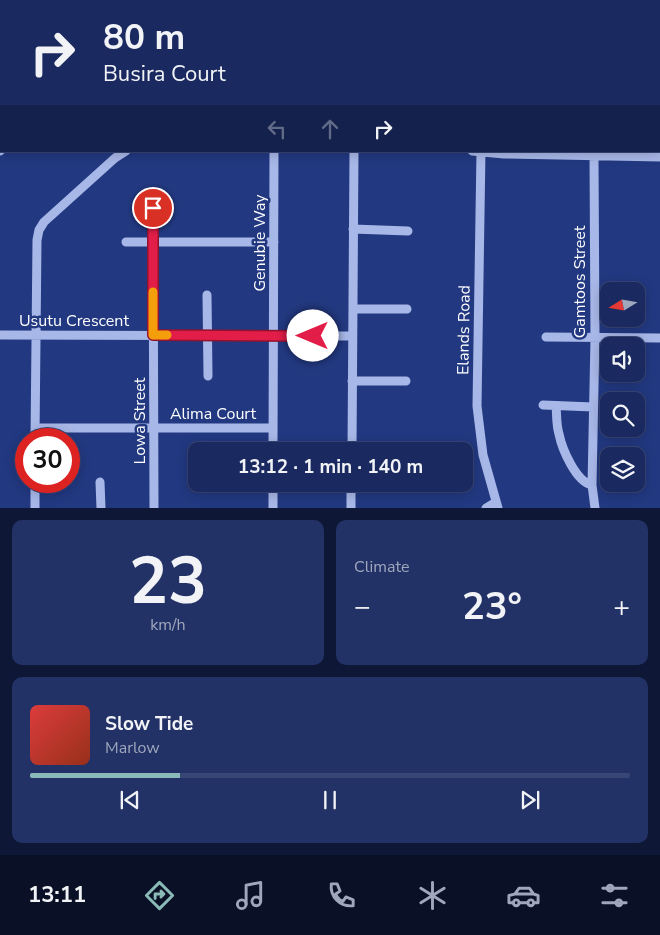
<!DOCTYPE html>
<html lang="en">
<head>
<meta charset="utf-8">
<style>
  :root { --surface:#1a2a60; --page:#233266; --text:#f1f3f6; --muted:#9fa7bd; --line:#384675; --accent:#8bbbb9 }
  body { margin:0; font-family:"Nunito Sans",sans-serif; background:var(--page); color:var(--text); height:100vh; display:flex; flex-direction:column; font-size:19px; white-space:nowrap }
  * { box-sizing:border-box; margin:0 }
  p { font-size:16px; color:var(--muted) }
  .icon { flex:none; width:28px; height:28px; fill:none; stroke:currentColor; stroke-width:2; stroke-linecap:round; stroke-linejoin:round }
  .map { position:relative; height:508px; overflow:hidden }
  .side { display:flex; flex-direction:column; gap:12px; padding:12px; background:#0e1735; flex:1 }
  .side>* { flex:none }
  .hud { position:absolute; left:0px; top:0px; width:660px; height:152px; box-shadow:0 2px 12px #0003,0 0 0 1px var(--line); background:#1a2a60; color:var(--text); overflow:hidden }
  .needle { width:32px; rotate:259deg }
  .tools { position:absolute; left:600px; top:282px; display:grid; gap:10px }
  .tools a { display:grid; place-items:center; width:45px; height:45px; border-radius:10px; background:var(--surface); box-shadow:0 2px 12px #0003,0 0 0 1px var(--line); font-size:25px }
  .speed { position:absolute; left:15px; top:428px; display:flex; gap:10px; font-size:25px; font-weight:700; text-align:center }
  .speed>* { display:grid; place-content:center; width:65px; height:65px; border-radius:50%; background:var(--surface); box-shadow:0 2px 12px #0003,0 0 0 1px var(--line); line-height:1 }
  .speed .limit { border:8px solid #d22; background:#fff; color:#111 }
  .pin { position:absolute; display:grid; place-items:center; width:42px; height:42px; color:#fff; margin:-21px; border:2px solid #fff; border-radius:50%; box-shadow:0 1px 5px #0007 }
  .me { position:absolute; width:55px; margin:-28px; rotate:270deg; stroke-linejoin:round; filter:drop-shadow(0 0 4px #0008) }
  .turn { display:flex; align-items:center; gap:18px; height:105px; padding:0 20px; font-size:22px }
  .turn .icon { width:65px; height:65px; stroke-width:2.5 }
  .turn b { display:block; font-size:35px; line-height:42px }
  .lanes { display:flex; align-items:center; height:48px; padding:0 20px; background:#0003; justify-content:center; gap:25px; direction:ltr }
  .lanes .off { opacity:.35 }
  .big { font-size:38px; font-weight:700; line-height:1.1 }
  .side .tile { flex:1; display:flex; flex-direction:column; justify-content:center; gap:8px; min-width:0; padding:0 18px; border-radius:10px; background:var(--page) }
  .side .dial { align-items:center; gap:0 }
  .dial b { font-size:65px; line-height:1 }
  .song { display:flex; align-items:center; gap:15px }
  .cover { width:60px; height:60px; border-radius:8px; background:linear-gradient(135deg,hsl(0 70% 55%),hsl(10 70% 35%)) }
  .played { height:5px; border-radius:2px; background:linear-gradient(90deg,var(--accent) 25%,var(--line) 25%) }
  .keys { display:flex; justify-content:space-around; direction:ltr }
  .heat { display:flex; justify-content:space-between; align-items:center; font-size:28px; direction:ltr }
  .side .tiles { flex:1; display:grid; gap:12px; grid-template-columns:1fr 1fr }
  .tile:last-child { grid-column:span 2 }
  .trip { position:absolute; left:188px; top:442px; width:285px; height:50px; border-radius:10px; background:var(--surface); box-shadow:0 2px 12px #0003,0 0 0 1px var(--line); font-weight:700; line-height:50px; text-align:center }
  .tabs { display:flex; height:80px; justify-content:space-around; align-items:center; background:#0a1126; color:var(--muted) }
  .tabs .icon { width:35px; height:35px }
  .tabs .active { color:var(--accent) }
  .tabs b { font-size:22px; color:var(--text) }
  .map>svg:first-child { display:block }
</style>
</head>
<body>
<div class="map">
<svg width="660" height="508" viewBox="0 0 660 508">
  <rect width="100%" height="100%" fill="#223880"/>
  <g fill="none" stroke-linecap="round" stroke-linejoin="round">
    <path stroke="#a7b7e7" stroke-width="9" d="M52,0L53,1
      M480,0V1
      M41,1L42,0
      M188,1L191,0
      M489,1V0
      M0,35L1,34
      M0,151L1,150
      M472,151L504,154L660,157
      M481,151L477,406L483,455L498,508
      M594,156L595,338L592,485L595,508
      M153,208L154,508
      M353,229L408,231
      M126,242H274
      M207,295L208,376
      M353,309H407
      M0,335L352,336
      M546,337L660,338
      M352,381H406
      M543,405L593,407
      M556,406C557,415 556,424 559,434C562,449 576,482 592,485
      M35,428H273
      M35,439L37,240L39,230L44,222L115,158L126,151
      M273,451L274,151
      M352,451L354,151
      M352,451H385
      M35,481V508
      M100,482L101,508
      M273,508V484
      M351,508V484
      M486,508L496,502"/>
  </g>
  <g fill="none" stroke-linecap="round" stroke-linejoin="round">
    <defs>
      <path id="route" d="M153,208V335L313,336"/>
    </defs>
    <use href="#route" stroke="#92132f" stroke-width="12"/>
    <use href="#route" stroke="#e11d48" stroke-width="9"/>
    <path stroke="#f59e0b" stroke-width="9" d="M153,292V335H167"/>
  </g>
  <g text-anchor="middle" stroke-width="5" stroke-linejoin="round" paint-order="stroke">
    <g font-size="16" fill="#fff" stroke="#223880">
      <text transform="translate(259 243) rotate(-90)" y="6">Genubie Way</text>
      <text transform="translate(579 282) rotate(-90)" y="6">Gamtoos Street</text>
      <text x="74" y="326">Usutu Crescent</text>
      <text transform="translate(463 330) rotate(-89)" y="6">Elands Road</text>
      <text x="213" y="419">Alima Court</text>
      <text transform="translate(139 421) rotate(-90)" y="6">Lowa Street</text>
    </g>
  </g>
</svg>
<div class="tools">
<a><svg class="needle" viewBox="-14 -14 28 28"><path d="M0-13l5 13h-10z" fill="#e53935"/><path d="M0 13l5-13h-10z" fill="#9fa7bd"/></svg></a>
<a><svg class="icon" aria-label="sound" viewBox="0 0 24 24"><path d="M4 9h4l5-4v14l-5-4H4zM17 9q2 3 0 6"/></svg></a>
<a><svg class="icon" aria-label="search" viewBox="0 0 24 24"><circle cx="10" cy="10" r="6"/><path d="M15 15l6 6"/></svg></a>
<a><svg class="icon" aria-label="layers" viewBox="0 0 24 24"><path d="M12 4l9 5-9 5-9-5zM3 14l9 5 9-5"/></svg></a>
</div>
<div class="speed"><div class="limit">30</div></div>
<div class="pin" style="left:153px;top:208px;background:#d93025"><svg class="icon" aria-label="arrive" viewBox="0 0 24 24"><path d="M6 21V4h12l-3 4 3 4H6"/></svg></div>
<svg class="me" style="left:313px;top:336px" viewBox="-20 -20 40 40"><circle r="19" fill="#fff"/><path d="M0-13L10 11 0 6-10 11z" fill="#e11d48"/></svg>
<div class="trip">13:12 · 1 min · 140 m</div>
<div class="hud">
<div class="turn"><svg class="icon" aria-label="right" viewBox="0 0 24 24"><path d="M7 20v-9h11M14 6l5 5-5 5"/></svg><div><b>80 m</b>Busira Court</div></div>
<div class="lanes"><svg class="icon off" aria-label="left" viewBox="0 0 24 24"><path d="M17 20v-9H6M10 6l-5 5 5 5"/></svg><svg class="icon off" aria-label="ahead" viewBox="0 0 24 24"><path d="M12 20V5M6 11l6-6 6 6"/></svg><svg class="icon" aria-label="right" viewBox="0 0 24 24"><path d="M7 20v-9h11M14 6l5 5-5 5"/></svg></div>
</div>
</div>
<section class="side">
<div class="tiles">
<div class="tile dial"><b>23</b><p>km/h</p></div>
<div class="tile"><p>Climate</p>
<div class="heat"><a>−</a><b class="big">23°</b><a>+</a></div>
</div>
<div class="tile">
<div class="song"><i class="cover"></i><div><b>Slow Tide</b><p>Marlow</p></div></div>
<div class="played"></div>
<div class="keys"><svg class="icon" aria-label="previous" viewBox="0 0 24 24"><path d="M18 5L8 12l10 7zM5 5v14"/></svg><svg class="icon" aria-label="pause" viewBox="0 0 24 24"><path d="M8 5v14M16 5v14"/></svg><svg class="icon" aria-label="next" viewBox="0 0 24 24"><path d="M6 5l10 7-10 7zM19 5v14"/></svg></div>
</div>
</div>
</section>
<nav class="tabs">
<b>13:11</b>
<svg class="icon active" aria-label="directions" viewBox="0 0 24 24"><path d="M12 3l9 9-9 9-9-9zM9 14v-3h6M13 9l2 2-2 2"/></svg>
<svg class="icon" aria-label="music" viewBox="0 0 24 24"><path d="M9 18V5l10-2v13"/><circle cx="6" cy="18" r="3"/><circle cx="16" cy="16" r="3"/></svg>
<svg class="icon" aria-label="phone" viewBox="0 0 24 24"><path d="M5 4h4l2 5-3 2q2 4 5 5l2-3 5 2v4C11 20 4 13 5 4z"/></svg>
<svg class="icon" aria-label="climate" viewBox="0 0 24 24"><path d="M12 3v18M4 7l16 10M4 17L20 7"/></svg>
<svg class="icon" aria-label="car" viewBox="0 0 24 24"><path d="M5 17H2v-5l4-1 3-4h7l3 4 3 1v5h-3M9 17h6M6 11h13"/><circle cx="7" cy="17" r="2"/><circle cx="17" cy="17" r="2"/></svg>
<svg class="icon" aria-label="filters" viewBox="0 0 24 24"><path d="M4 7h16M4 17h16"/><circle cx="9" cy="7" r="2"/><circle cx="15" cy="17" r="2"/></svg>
</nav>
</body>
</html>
